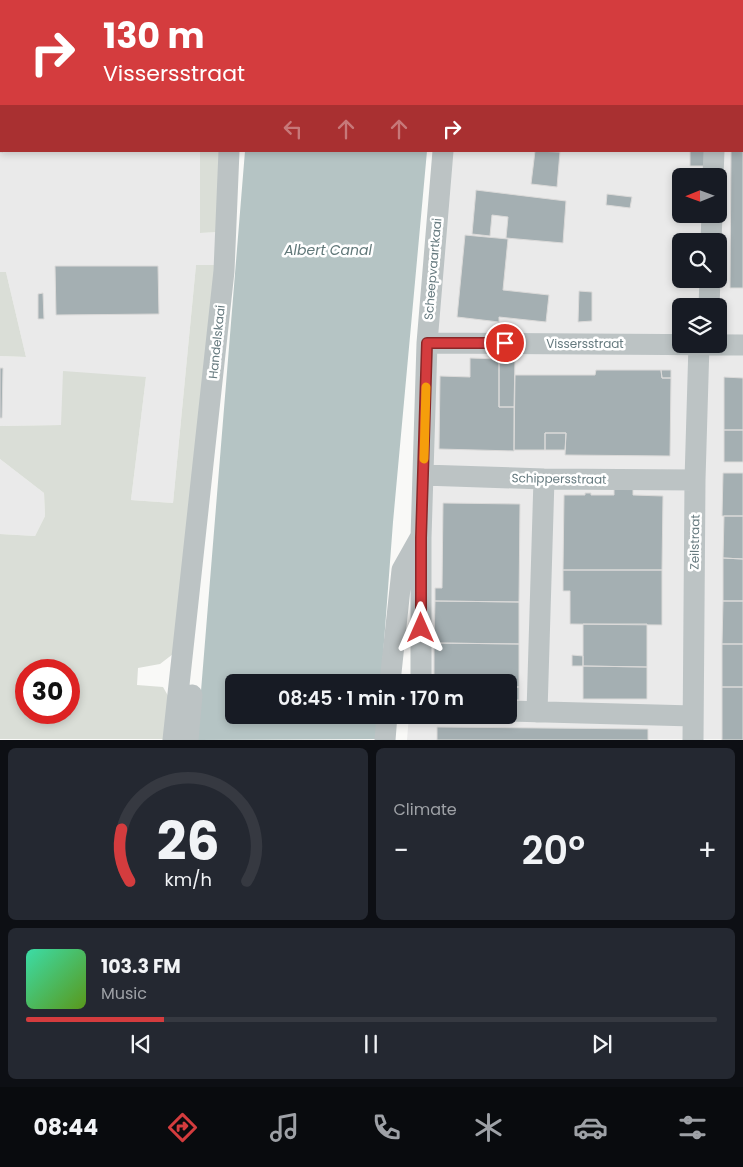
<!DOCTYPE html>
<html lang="en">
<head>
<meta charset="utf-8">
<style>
  :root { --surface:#171b24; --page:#242831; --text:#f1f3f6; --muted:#9ea1a6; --line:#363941; --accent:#d43c3e }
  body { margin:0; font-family:Poppins,sans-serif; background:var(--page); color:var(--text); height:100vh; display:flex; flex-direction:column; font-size:19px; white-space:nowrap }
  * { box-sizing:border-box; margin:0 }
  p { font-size:16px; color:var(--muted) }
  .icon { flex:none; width:28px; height:28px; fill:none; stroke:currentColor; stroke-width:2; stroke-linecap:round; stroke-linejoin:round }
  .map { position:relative; height:740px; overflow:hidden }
  .sheet { display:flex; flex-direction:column; gap:8px; padding:8px; background:#0d0f14; flex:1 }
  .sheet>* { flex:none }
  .guide { position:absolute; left:0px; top:0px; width:744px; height:152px; box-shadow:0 2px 8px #0003; background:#d43c3e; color:#fff; overflow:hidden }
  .needle { width:32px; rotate:269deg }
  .buttons { position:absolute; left:672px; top:168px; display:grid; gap:10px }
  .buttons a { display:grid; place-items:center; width:55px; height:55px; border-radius:8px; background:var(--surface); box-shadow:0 2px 8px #0003; font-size:25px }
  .speed { position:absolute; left:15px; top:659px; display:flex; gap:10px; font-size:25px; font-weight:700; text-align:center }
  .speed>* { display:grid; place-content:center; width:65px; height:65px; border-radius:50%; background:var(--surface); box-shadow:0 2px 8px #0003; line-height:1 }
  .speed .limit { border:8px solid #d22; background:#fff; color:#111 }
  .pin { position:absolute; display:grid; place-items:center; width:42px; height:42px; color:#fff; margin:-21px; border:2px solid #fff; border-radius:50%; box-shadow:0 1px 5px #0007 }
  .me { position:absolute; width:55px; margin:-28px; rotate:0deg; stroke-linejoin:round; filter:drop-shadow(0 0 4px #0008) }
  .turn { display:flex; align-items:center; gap:18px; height:105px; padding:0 20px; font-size:22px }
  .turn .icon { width:65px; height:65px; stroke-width:2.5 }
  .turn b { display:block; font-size:35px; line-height:42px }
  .lanes { display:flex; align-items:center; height:48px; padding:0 20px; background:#0003; justify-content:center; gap:25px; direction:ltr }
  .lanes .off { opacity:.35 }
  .big { font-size:38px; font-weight:600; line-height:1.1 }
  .sheet .widget { flex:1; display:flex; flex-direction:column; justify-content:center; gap:8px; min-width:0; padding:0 18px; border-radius:8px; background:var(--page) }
  .sheet .dial { align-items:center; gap:0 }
  .dial svg { height:130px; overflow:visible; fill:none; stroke:var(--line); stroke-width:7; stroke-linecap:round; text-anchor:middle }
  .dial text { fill:var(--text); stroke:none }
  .song { display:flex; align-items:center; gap:15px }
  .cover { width:60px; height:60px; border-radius:8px; background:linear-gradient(135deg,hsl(160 70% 55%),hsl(90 70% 35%)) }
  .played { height:5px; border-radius:2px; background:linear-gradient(90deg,var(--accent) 20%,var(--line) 20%) }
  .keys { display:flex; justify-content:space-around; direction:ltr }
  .heat { display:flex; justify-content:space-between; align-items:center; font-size:28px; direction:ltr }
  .sheet .tiles { flex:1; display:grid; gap:8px; grid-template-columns:1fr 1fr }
  .widget:last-child { grid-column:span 2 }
  .trip { position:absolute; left:225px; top:674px; width:292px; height:50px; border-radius:8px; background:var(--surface); box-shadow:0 2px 8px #0003; font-weight:600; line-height:50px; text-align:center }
  .tab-bar { display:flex; height:80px; justify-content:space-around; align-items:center; background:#090b0e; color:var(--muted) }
  .tab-bar .icon { width:35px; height:35px }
  .tab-bar .current { color:var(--accent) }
  .tab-bar b { font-size:22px; color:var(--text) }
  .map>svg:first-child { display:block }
</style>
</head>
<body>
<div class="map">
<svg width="743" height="740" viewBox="0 0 743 740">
  <rect width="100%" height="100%" fill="#f9f9f7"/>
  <path fill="#eaeaea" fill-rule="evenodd" d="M0,0H220V1H1L0,15Z
    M457,0H743V739L407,740L409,715H509V682H411L447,151H742V1H457ZM681,176H719V214H681ZM681,241H719V279H681ZM681,306H719V344H681Z
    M0,34L1,151H200V233L219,232L217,265H196L173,503L131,500L146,377L61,425L0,426V356L26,357L6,272H0Z
    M0,459L44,493L45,516L35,536L0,534Z"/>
  <path fill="#daded7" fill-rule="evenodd" d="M200,151H220L219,232L200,233Z
    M196,265H217L173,654L160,664L138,668L137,685L163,687L171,701L166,739H0V534L35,536L45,516L44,493L0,459V426L61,425L63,371L146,377L131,500L173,503ZM26,670H69V712H26Z
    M0,272H6L26,357L0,356Z"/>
  <path fill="#b5c4c4" d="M245,151H427L393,522L381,682H234V715H379L378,739L197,740Z"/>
  <path fill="#a4afb2" stroke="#dbdad9" d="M0,48L1,151L3,152H0Z
    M743,137V288H730L731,151H742Z
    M535,151L560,152L557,187L531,184Z
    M690,151H705V166H690Z
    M476,190L566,201L563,243L506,238L508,217L492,215L490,236L472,234Z
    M607,194L632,197L630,208L606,205Z
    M465,235L508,239L503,290L549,295L546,322L499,317V322L457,317Z
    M55,266H158L159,314L56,315Z
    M579,291L592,292V321L578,322Z
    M43,293L44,319H38V294Z
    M470,358L499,359V407H514V451L439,449L440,376L470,377Z
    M499,359H515L514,407H499Z
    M0,368H3L2,418H0Z
    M596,370H661L662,378H671L670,456L565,455L566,433H545V450H514L515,375H595Z
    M661,370H671V378H662Z
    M724,377L743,378V430H724Z
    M724,430H743V462H724Z
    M545,433H566L565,450H545Z
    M723,473H743V516H722Z
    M614,488L633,489V495L663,496L662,570H563L564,495H585V493H591V495H614Z
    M443,503L520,504L519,602L435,601V588H442Z
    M724,516H743V559L723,558Z
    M723,558L743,559V601H723Z
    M563,570H662V625L570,624V591H563Z
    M435,601L519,602V644L434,643Z
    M723,601H743V644H722Z
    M583,624H647V667L583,666Z
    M434,643L519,644V687H509V682H434Z
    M722,644H743V687H722Z
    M572,655L583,656V666H572Z
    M583,666L647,667V699H583Z
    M509,687H519V700H509Z
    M722,687H743V740H722Z
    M437,727L648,729V740H437Z"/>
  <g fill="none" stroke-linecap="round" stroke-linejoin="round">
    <path stroke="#bcc3c4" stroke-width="21" d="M228,0V1
      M455,1V0
      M0,23H1
      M742,126H743
      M713,176L714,151
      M711,241L712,214
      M709,306L710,279
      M427,343L743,345
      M423,475L544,479L695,480
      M390,682L402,570L420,538
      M421,682V538L427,343L443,151
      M509,711L693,716
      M537,712L544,479
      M173,740L224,271L229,151
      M188,740L192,695
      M385,740L387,715
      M693,740L695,480L699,344"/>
  </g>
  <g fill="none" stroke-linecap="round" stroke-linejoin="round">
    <defs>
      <path id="route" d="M421,628V538L427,343H505"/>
    </defs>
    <use href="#route" stroke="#8a2728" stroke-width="12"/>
    <use href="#route" stroke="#d43c3e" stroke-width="9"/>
    <path stroke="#f59e0b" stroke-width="9" d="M424,459L426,387"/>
  </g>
  <g text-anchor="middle" stroke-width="5" stroke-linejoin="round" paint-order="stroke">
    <g font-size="12" fill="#667a7f" stroke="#fff">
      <text transform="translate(433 269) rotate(-85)" y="4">Scheepvaartkaai</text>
      <text transform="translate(217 342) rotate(-84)" y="4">Handelskaai</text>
      <text x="585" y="348">Vissersstraat</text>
      <text transform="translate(559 479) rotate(1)" y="4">Schippersstraat</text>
      <text transform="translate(695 542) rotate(-89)" y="4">Zeilstraat</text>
    </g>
    <g font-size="14" font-style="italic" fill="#617879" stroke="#fff">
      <text x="328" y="255">Albert Canal</text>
    </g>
  </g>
</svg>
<div class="buttons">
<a><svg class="needle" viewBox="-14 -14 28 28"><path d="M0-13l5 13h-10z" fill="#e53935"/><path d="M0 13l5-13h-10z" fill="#9ea1a6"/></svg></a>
<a><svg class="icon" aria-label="search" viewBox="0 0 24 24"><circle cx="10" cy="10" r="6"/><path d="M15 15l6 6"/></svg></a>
<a><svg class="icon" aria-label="layers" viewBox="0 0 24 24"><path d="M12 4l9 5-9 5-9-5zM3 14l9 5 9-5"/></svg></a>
</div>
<div class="speed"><div class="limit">30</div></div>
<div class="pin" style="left:505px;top:343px;background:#d93025"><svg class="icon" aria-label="arrive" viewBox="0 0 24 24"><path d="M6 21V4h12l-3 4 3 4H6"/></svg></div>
<svg class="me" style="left:421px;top:628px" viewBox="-20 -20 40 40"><path d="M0-17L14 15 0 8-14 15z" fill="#d43c3e" stroke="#fff" stroke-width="4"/></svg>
<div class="trip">08:45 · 1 min · 170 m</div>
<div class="guide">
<div class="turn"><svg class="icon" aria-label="right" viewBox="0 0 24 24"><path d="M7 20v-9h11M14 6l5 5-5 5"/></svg><div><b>130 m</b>Vissersstraat</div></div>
<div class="lanes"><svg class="icon off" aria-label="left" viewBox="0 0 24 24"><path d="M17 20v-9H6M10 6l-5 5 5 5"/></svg><svg class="icon off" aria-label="ahead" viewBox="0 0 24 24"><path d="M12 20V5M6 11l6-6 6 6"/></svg><svg class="icon off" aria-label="ahead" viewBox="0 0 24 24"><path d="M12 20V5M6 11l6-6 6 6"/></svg><svg class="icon" aria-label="right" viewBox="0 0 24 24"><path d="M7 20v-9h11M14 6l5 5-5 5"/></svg></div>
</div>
</div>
<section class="sheet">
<div class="tiles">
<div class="widget dial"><svg viewBox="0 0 100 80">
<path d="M14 69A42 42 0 1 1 86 69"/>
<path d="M14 69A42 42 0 0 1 9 37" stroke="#d43c3e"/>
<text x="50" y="56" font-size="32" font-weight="700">26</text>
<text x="50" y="72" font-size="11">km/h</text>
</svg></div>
<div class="widget"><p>Climate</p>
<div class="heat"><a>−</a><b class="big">20°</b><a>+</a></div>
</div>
<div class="widget">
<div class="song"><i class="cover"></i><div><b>103.3 FM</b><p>Music</p></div></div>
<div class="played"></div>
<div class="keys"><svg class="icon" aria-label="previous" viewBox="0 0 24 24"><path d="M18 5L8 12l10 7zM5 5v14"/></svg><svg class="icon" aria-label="pause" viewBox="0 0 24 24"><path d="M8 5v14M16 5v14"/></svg><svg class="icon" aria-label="next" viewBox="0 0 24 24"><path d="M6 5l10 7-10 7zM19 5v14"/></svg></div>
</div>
</div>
</section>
<nav class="tab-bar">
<b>08:44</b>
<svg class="icon current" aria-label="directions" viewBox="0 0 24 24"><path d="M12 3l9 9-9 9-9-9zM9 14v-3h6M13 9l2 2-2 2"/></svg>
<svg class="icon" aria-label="music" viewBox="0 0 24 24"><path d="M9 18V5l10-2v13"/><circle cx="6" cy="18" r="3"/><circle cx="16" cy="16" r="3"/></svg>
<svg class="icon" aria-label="phone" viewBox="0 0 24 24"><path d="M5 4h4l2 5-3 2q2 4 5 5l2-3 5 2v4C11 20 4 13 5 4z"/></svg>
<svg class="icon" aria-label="climate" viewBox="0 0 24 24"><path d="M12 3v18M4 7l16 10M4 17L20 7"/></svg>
<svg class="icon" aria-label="car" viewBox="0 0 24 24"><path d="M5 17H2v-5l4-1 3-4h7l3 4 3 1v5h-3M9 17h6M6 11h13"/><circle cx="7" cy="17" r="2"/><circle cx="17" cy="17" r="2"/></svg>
<svg class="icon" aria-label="filters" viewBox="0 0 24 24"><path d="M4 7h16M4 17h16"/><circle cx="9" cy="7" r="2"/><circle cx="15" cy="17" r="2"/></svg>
</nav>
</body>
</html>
